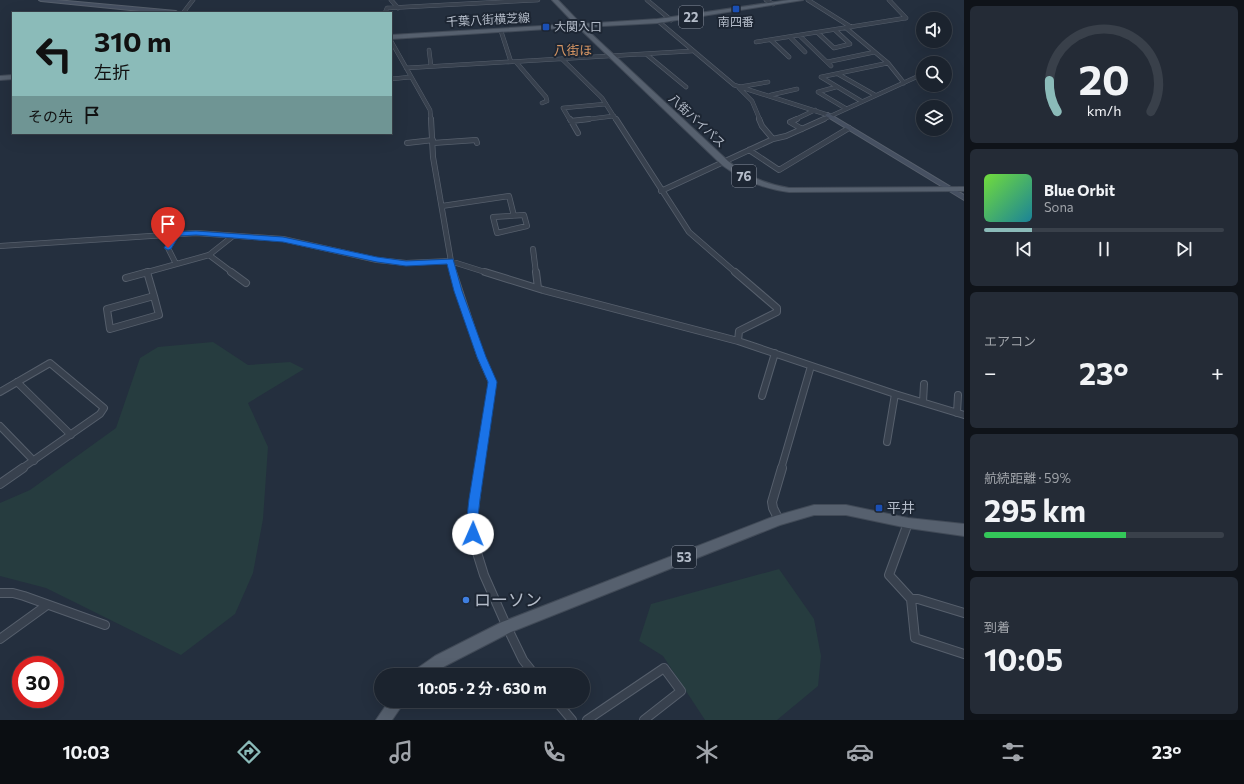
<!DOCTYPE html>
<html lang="ja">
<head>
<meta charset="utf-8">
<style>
  :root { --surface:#1b232e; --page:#242b36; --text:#f1f3f6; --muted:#a0a4aa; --line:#39404a; --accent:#8bbbb9 }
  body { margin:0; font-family:Commissioner,"Noto Sans JP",sans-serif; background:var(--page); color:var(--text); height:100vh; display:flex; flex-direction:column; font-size:15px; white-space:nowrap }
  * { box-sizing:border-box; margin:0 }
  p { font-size:13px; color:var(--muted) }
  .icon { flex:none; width:22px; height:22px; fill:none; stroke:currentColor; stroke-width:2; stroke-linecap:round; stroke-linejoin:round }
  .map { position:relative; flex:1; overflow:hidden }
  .side { display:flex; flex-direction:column; gap:6px; padding:6px; background:#0f1319; width:280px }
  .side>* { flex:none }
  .guide { position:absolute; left:12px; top:12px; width:380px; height:122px; border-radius:0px; box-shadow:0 4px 16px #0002,0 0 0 1px var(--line); background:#8bbbb9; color:#111; overflow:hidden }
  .buttons { position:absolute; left:916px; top:12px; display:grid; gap:8px }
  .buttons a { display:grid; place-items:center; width:36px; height:36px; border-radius:50%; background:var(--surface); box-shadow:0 4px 16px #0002,0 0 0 1px var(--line); font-size:20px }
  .speed { position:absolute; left:12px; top:656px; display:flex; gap:8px; font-size:20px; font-weight:700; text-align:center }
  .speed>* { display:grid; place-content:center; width:52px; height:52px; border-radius:50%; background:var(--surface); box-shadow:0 4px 16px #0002,0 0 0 1px var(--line); line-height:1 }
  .speed .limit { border:6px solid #d22; background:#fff; color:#111 }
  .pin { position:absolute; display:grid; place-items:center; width:34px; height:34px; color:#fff; margin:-41px -17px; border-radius:50% 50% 50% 0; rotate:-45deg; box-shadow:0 0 4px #0007 }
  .pin .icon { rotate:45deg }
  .me { position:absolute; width:44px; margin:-22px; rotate:1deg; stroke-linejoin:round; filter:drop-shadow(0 0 3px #0008) }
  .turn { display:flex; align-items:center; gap:14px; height:84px; padding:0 16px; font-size:18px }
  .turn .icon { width:52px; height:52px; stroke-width:2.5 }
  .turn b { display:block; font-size:28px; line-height:34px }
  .then { display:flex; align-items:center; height:38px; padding:0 16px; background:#0003; gap:8px; font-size:15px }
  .big { font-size:30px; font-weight:700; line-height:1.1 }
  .side .card { flex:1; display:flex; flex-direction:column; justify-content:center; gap:6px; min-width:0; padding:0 14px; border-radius:6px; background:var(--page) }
  .side .dial { align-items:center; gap:0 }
  .dial svg { height:104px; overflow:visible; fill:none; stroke:var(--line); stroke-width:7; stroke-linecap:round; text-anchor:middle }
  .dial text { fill:var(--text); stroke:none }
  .song { display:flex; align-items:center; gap:12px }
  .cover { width:48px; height:48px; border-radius:6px; background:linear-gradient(135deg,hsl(100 70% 55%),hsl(190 70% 35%)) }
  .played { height:4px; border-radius:2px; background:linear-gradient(90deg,var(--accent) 20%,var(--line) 20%) }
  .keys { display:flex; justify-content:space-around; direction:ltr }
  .heat { display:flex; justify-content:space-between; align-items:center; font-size:22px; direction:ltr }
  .charge { height:6px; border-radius:3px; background:linear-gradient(90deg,#34c759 59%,var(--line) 0) }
  .trip { position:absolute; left:374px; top:668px; width:216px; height:40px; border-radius:20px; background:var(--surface); box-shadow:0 4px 16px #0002,0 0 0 1px var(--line); font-weight:700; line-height:40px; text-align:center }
  .tab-bar { display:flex; height:64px; justify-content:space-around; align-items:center; background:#0b0e12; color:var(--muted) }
  .tab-bar .icon { width:28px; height:28px }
  .tab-bar .active { color:var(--accent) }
  .tab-bar b { font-size:18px; color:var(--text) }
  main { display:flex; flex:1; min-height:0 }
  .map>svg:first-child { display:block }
</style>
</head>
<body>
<main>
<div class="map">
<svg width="964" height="720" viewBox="0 0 964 720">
  <rect width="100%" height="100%" fill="#242f3e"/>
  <path fill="#263c3f" d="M213,342L248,365L290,362L304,369L248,403L268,447L263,519L253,573L235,614L181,655L46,588L0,576V503L30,490L116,428L140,358L158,347Z
    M779,569L814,619L821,656L818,686L777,720H705L663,656L639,641L651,604Z"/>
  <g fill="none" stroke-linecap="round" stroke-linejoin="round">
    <defs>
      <path id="street-far3" d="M391,0L398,8
        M647,0L671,20
        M766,0L773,4
        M808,0L851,27
        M889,0L906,18
        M183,13L193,0
        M385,13L387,8L538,0
        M658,21L734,85L828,115
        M846,28L888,63L904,83
        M501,31L511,62
        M818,33L834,48L850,44L835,30
        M800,36L831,66
        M790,37L805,52
        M771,40L789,57
        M391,41L430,110L431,120
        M756,42L906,18
        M429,50L431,66
        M646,54L686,87
        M562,59L602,98L616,120
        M516,62L546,97L547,101L542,103
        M827,62L875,52
        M406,68L692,51
        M838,74L875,95
        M391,79L411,77
        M739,87L768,82
        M836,87L818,92L845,108
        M739,88L752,101L760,120
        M771,95L797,89
        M861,101L821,77L888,63
        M570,120L563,108L606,104
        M581,120L614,116
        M794,120L815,110
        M822,120L923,74"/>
      <path id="street-far2" d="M431,119L433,157L453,273
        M570,119L578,133
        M616,119L689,232L736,273
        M759,119L762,126L773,139
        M797,119L790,122L802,129
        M571,121L589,119
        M407,143L433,140
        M433,143L476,140L477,143
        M749,150L779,170L849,128
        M661,191L773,139L786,136L824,119
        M442,206L509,196L514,216
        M524,215L527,226L497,233L493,217Z
        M0,246L196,233L283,239L377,260L406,263L450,261L488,273
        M533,249L536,273
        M209,255L233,273
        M176,264L168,248L177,234
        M144,273L209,255L233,236"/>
      <path id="street-far1" d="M147,272L154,296
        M231,272L246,283
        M453,272L481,357L492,382L479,469
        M485,272L543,290L738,341L895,394L964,415
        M536,272L538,288
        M735,272L777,308V312L739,331L738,341
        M126,278L148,272
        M154,296L159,315L110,329L107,309Z
        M17,382L71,435
        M0,392L50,363L104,408L100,414L21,469
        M762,396L775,353
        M923,402L924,384
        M957,413L958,395
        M0,426L34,461
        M887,442L895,394
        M781,469L811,366"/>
      <path id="street" d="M479,468L472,526L474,543L484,575L507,627L523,660L535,675
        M0,484L23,468
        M779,520L773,508L772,502L782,468
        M908,523L889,575L911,599L915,638L964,654
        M0,593H13L24,596L105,625
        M911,599H918L964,613
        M0,639L47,605
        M556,701L572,720
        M587,720L664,668L681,691L644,720"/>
      <path id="secondary" d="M39,0H56L176,11L179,13H160L41,1Z
        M828,113L964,195V200L826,116L825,115Z"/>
      <path id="primary" d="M552,0H558L581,24L658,19L789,0H803L658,23L584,27L728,161C746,176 765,184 789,188L964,187V191L789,192C764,189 742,180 722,165L578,27L391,39V35L575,24Z
        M13,75V79L0,80V76Z
        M814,505H846L908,518L964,524V536L908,528L846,515H814L780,525L511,632L445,666L432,675H413L415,670L435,656L502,622L775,516Z
        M389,701H405L392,720H376Z"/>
    </defs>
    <use href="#street-far3" stroke="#565f6c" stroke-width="4.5"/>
    <use href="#street-far2" stroke="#565f6c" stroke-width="6"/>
    <use href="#street-far1" stroke="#565f6c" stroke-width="8"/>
    <use href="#street" stroke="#565f6c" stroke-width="10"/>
    <use href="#secondary" stroke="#565f6c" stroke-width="2"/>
    <use href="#primary" stroke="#414a57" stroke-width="2"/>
    <use href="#street-far3" stroke="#38414e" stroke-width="3.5"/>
    <use href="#street-far2" stroke="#38414e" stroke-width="4.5"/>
    <use href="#street-far1" stroke="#38414e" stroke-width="6"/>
    <use href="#street" stroke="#38414e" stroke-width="8"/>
    <use href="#secondary" fill="#465061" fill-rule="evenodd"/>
    <use href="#primary" fill="#56606e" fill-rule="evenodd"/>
  </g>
  <path fill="#1a73e8" stroke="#114b97" d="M196,231L283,237L377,257L406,261L453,259L462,291L486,357L497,382L480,499L477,526L478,534L477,538L473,539L469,538L466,526L469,499L488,382L477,357L454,291L447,264L406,266L377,262L283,242L196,235L179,236L171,249L168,250L164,248L174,232Z"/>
  <g fill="#1a4fb4" stroke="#1d2633" stroke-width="1.5">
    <rect x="732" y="5" width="8" height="8" rx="2"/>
    <rect x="542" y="23" width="8" height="8" rx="2"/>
    <rect x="875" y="504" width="8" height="8" rx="2"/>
  </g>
  <circle fill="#3f7fe0" stroke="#1d2633" stroke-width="1.5" cx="466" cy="600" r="4"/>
  <g text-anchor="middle" stroke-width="4" stroke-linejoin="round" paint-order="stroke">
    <g font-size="12" fill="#b4bcc9" stroke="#1d2633">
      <text transform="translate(488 20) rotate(-3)" y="4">千葉八街横芝線</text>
      <text transform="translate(697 121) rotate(43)" y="4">八街バイパス</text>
    </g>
    <g font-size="12" fill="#b4bcc9" stroke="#1d2633">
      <text x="736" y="26">南四番</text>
      <text x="554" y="31" text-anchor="start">大関入口</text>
    </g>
    <g fill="#1d2633" stroke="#878f9c" stroke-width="1">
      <rect x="679" y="6" width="24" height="22" rx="3"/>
      <rect x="732" y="165" width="24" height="22" rx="3"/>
      <rect x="672" y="546" width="24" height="22" rx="3"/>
    </g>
    <g font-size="13" font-weight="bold" fill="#b4bcc9">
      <text x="691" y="22">22</text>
      <text x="744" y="181">76</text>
      <text x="684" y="562">53</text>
    </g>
    <g font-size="13" fill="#d59563" stroke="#1d2633">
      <text x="573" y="55">八街ほ</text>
    </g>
    <g font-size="14" fill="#b4bcc9" stroke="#1d2633" text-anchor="start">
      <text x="887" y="513">平井</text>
    </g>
    <g font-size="17" fill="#b4bcc9" stroke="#1d2633" text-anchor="start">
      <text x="474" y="606">ローソン</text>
    </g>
  </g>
</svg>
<div class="buttons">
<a><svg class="icon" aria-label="sound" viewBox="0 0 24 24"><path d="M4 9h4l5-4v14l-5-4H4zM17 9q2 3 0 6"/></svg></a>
<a><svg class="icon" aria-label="search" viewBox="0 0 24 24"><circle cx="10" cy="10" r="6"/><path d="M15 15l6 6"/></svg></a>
<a><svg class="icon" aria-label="layers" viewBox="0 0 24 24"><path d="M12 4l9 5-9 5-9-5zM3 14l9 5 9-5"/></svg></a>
</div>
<div class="speed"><div class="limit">30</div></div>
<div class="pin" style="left:168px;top:248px;background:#d93025"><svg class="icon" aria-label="arrive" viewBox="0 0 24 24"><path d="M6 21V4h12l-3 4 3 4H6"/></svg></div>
<svg class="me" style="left:473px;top:534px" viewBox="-20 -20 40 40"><circle r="19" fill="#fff"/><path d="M0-13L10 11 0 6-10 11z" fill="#1a73e8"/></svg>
<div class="trip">10:05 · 2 分 · 630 m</div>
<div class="guide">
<div class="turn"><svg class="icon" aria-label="left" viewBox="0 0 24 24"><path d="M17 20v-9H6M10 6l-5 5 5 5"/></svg><div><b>310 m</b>左折</div></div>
<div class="then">その先<svg class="icon" aria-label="arrive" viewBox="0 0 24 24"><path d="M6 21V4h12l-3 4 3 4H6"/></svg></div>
</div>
</div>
<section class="side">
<div class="card dial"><svg viewBox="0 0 100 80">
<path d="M14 69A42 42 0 1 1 86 69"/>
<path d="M14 69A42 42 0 0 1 8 45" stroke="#8bbbb9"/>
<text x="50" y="56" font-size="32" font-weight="700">20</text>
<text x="50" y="72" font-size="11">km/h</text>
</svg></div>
<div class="card">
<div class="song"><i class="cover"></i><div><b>Blue Orbit</b><p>Sona</p></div></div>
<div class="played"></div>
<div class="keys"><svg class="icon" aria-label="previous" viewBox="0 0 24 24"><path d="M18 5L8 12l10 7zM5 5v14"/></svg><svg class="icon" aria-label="pause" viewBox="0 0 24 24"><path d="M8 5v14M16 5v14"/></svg><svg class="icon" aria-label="next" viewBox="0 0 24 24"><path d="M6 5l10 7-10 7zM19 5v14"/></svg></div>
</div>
<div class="card"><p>エアコン</p>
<div class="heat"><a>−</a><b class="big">23°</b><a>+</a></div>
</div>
<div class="card"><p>航続距離 · 59%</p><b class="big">295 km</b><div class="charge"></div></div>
<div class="card"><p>到着</p><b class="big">10:05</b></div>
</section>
</main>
<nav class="tab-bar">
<b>10:03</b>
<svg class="icon active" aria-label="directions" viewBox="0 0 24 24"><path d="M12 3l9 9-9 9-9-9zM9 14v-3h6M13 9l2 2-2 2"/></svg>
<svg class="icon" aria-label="music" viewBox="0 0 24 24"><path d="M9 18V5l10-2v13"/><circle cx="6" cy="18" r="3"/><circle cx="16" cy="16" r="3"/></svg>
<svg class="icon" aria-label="phone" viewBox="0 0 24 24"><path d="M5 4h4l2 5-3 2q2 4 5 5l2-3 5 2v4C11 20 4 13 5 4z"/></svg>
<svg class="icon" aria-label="climate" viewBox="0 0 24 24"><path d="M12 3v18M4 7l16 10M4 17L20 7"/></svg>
<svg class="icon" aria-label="car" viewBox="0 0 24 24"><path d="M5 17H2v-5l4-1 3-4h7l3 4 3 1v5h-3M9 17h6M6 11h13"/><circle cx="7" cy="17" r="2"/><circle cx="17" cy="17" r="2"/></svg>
<svg class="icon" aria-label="filters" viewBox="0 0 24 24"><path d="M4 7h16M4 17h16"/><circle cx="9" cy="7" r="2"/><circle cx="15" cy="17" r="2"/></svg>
<b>23°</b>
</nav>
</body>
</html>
